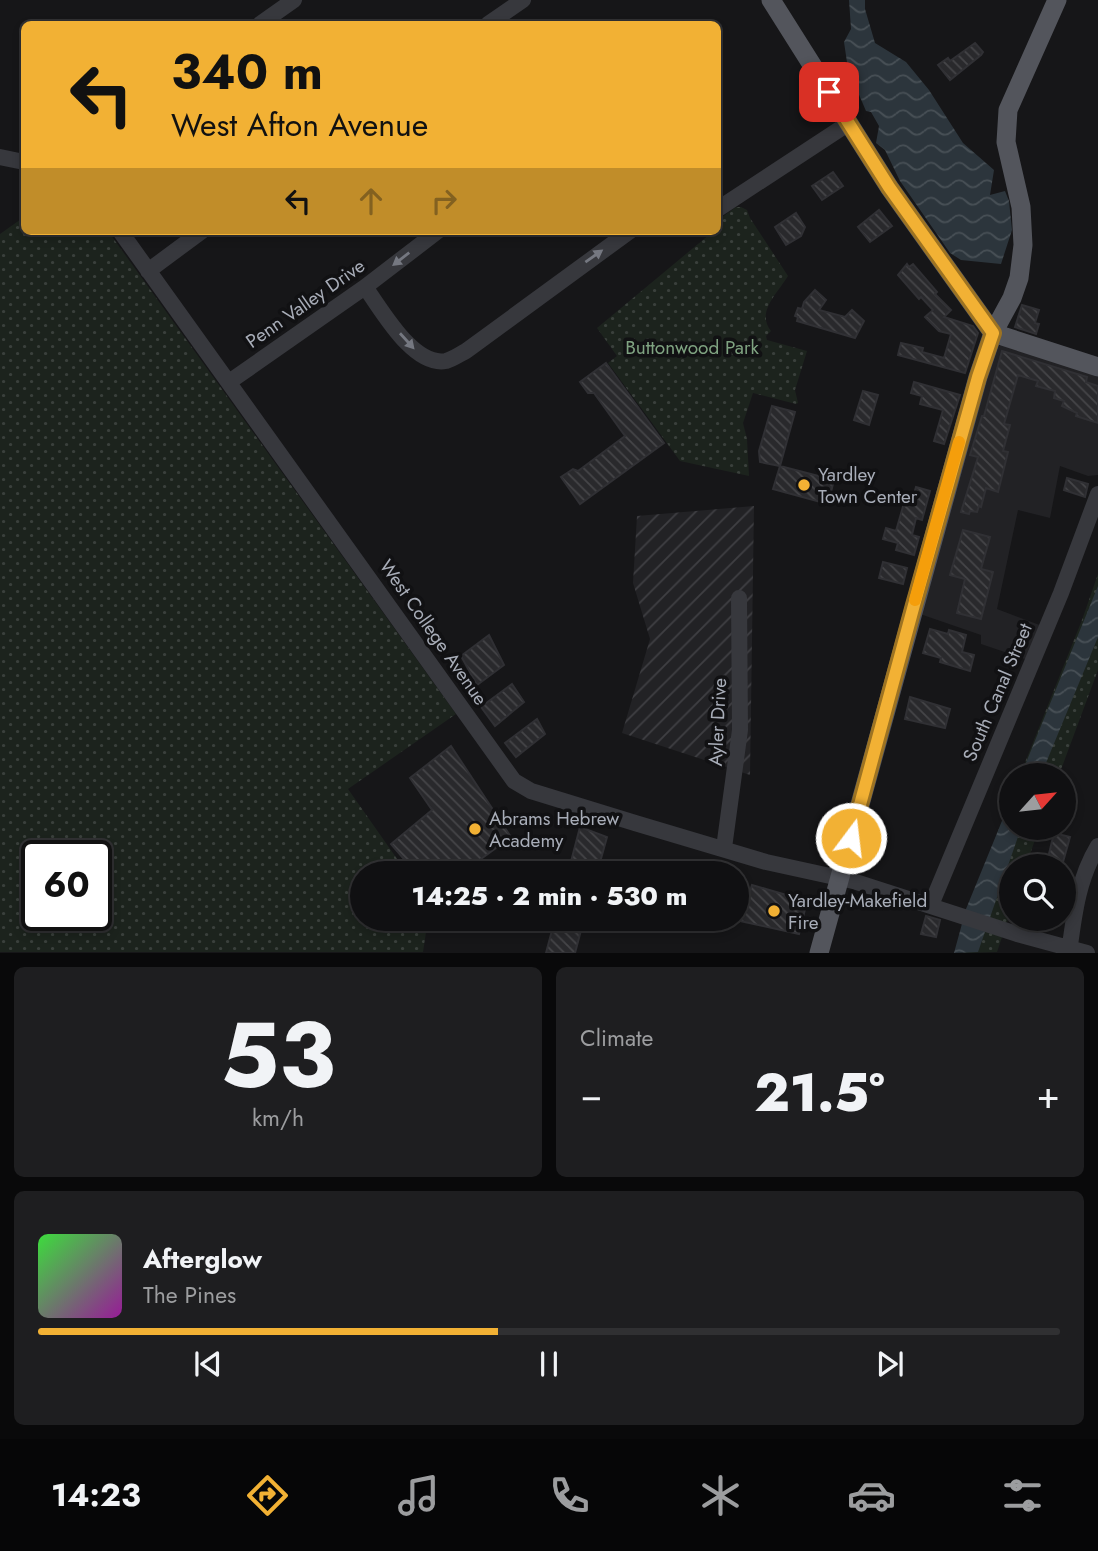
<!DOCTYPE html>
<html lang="en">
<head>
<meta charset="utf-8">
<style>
  :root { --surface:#101012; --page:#1e1e20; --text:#f1f3f6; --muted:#9c9d9f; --line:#303032; --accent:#f2b134 }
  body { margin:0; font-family:Jost,sans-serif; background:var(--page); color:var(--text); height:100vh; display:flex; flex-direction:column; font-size:26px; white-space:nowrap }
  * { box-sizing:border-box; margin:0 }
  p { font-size:23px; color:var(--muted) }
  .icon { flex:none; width:38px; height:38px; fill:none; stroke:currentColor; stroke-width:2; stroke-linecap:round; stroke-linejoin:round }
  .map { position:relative; height:953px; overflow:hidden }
  .details { display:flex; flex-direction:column; gap:14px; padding:14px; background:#09090a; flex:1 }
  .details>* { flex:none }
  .top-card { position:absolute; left:21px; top:21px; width:700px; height:214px; border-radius:10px; box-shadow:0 4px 10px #0003,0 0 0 2px var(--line); background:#f2b134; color:#111; overflow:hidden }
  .needle { width:46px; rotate:63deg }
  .controls { position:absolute; left:999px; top:763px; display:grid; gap:14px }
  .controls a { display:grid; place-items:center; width:77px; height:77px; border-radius:50%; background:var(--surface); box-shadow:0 4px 10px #0003,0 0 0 2px var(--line); font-size:35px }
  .speed { position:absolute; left:21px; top:840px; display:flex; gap:14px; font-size:35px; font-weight:700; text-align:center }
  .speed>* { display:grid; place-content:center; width:91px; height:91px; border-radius:50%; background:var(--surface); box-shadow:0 4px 10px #0003,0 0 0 2px var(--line); line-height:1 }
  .speed .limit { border:4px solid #111; border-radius:10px; background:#fff; color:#111 }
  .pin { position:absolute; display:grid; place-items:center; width:60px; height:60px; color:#fff; margin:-30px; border-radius:14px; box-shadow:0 4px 10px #0006 }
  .me { position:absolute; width:77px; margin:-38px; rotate:15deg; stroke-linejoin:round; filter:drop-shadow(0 0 5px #0008) }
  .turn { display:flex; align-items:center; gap:24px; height:147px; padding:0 35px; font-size:32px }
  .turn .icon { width:91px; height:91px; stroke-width:2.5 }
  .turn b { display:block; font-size:49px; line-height:60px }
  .lanes { display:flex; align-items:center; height:66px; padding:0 35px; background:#0003; justify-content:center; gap:35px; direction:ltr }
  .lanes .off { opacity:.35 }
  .big { font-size:52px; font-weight:800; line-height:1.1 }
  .details .card { flex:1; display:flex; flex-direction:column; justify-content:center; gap:10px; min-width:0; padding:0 24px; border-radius:10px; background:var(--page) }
  .details .dial { align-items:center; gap:0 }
  .dial b { font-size:91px; line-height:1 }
  .song { display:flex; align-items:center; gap:21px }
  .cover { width:84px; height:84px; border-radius:10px; background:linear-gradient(135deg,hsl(120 70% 55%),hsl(300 70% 35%)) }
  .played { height:7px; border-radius:4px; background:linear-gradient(90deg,var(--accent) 45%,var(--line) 45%) }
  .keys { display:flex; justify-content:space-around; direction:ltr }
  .heat { display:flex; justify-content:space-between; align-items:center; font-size:38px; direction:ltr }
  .details .tiles { flex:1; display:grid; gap:14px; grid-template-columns:1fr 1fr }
  .card:last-child { grid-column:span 2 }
  .trip { position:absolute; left:350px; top:861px; width:399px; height:70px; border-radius:35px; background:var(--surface); box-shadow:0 4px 10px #0003,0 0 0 2px var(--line); font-weight:800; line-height:70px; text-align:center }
  .menu { display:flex; height:112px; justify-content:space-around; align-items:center; background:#060607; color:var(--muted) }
  .menu .icon { width:49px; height:49px }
  .menu .on { color:var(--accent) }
  .menu b { font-size:32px; color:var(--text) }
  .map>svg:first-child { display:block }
</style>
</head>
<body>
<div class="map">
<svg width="1098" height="953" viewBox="0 0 1098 953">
  <defs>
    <pattern id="industrial-furrows" width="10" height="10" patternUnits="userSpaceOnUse" patternTransform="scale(1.75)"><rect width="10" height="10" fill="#222225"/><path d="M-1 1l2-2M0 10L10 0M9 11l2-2" fill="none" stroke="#3f3f43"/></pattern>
    <pattern id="grass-dots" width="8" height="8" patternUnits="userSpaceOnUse" patternTransform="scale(1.75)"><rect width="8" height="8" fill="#1c231d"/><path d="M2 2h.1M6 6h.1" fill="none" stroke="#3a403c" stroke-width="1.8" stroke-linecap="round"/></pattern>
    <pattern id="water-waves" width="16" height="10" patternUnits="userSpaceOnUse" patternTransform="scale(1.75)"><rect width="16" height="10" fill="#2c353c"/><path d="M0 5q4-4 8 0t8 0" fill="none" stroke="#485056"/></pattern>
    <pattern id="building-back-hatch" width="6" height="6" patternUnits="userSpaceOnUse" patternTransform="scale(1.75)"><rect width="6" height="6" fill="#29292c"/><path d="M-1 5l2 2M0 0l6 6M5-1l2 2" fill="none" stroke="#454548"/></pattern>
  </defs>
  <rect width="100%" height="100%" fill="#161618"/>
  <path fill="#222225" d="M1002,344L1098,376V475L1088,476L1060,466L1050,518L1018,510L997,609L1045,627L1031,661L981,644V635L920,614L996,348Z"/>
  <path fill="url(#industrial-furrows)" d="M754,506L750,775L622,733L650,639L633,583L637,516Z"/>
  <path fill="url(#grass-dots)" fill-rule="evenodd" d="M736,207H741L747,210L750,218L788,276C777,294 756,312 771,331L766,336L767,340L807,351L795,390L798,403L796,404L753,393L743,423L747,439L749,476L680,461L608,363L617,356L597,328L710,234L709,231H718V220Z
    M24,217V231H108L456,714L348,789L407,873H362V919H428L423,952H0V234ZM37,856H96V915H37Z
    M1098,574V670L1059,775H1020L1082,620Z
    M1011,797L1012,828H1039L1026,866H1012L1011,910L997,952L964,953L995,839Z"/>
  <path fill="url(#water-waves)" d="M849,0H865V9L875,43L906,62L929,90L963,143L994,170L990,195L1005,191L1009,201L1012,230L1001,264L961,260L950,253L900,181L885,150L876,143L879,126L871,112L866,111L848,69L844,42L851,29Z
    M1098,586V637L1041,775H1021Z
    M1011,799L1012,828H1021L978,952L954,953L966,909Z"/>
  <path fill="url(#building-back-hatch)" stroke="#303034" stroke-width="2" d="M975,43L983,52L981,55L950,80L938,65L948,58L950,61Z
    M833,172L843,186L822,200L812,186Z
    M879,210L892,226L870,242L858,227Z
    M796,213L805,227L801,236L786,245L775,227Z
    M907,264L909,267L913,264L937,292L935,294L951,310L944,317L973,326L978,333L965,373L898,355L901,343L923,348L922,352L944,358L951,334L939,331L925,317L933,310L921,297L919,299L898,275Z
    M815,290L826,300L819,310L845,317L852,310L864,321L855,338L797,321L798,317L795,316L798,308L802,309L804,302Z
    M1022,305L1039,310L1035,323L1039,324L1036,334L1015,327Z
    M1002,351L1087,377L1086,382L1098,386V423L1076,416L1077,413L1062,406L1064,401L1054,398L1055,391L1036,386L1038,381L1018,375L1004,424L1010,425L1003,451L1008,452L998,492L986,488L981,507L979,506L977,512L970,511L969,514L961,512L978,457L970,455L982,416H984Z
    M606,363L664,443L580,504L561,477L573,469L578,471L625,436L594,393H588L580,382Z
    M914,382L960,395L944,444L934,441L943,410L920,404L922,396L911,393Z
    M863,391L878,395L869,425L854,420Z
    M772,406L795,412L780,466L760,462L759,451Z
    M780,466L834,480L828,504L773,489Z
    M1067,478L1088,484L1085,497L1064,490Z
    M916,487L930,491L922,520L916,518L912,535L919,537L914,555L896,550L898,543L883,539L886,528L896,531L904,503L911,504Z
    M963,530L990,537L981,569L993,572L981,619L957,613L965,579L950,575Z
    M883,562L907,568L903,584L879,578Z
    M930,629L948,634L949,630L966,635L962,652L974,655L970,671L940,662L941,658L923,653Z
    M489,635L504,665L477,685L461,656Z
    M512,684L524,702L495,726L481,707Z
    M910,697L950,709L945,728L905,719Z
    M537,719L545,734L516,757L505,743Z
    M451,746L511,837L470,867L467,861L451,873H416L391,844L432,810L410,778Z
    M580,827L607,837L597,873H568Z
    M1054,833L1070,837L1063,862L1048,858Z
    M752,885L807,901L799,934L740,921Z
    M926,916L940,920L936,937L921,934Z
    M555,919H584L575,953H546Z"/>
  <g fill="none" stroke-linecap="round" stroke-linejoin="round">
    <path stroke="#37383d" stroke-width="16" d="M260,24L294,0
      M488,24L523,0
      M0,157L24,162
      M718,209L849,123
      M120,231L514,781L531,791L635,823L766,862L853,881L1017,934L1087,953
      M148,271L202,231
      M365,287C382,310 413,367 446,361C453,359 460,354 466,351L630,231
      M229,382L365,287L438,231
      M724,848L740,730L739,598
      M931,905L1061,593L1098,494
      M1069,953C1074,915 1078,879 1098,846"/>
    <path stroke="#53555c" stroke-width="19" d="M771,0L889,187L993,333
      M993,333L1098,367
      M819,953L978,377L993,333L1012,298L1019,278L1023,245L1021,207L1006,142L1008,110L1057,0"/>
  </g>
  <defs><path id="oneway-solid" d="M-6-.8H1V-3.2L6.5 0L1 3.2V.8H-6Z" transform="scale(1.75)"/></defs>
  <g fill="#757881">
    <use href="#oneway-solid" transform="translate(594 256) rotate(-35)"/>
    <use href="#oneway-solid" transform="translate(401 259) rotate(142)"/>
    <use href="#oneway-solid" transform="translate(407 341) rotate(48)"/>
  </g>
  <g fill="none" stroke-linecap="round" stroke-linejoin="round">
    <defs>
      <path id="route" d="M829,92L889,187L993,333L978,377L914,605L851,838"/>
    </defs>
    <use href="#route" stroke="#9d7322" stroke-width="18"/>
    <use href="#route" stroke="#f2b134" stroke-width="12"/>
    <path stroke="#f59e0b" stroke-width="12" d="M915,600L959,442"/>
  </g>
  <g fill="#f2b134" stroke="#111113" stroke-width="2.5">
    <circle cx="804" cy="485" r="7"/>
    <circle cx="475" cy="829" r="7"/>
    <circle cx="774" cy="911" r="7"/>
  </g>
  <g text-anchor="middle" stroke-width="7" stroke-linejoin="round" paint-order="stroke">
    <g font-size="19" fill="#a8adb8" stroke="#111113">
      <text transform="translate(305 303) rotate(-35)" y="7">Penn Valley Drive</text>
      <text transform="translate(434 632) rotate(55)" y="7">West College Avenue</text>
      <text transform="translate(997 692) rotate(-67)" y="7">South Canal Street</text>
      <text transform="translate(717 722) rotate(-87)" y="7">Ayler Drive</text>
    </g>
    <g font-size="19" fill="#7fa381" stroke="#111113">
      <text x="692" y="354">Buttonwood Park</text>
    </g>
    <g font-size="19" fill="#a8adb8" stroke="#111113" text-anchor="start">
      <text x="818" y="481">Yardley<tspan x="818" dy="22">Town Center</tspan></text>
      <text x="489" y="825">Abrams Hebrew<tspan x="489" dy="22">Academy</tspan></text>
      <text x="788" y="907">Yardley-Makefield<tspan x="788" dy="22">Fire</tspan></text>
    </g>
  </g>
</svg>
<div class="controls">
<a><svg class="needle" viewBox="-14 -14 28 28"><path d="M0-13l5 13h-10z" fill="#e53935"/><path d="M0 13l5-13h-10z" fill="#9c9d9f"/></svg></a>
<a><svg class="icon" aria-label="search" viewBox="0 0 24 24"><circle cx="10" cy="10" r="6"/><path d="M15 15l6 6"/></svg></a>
</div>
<div class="speed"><div class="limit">60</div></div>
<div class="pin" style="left:829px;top:92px;background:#d93025"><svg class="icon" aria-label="arrive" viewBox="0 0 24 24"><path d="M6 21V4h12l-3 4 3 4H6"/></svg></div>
<svg class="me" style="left:851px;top:838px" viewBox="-20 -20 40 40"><circle r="17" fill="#f2b134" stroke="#fff" stroke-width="3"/><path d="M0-11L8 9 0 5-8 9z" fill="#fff"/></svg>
<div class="trip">14:25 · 2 min · 530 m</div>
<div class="top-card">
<div class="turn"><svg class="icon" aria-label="left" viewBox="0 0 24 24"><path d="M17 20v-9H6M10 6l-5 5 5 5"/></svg><div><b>340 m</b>West Afton Avenue</div></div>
<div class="lanes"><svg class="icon" aria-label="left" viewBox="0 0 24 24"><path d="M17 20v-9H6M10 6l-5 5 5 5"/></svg><svg class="icon off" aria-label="ahead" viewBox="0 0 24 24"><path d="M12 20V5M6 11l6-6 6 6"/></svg><svg class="icon off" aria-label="right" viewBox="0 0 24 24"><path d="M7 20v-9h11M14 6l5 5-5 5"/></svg></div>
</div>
</div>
<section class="details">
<div class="tiles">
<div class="card dial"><b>53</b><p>km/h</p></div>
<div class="card"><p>Climate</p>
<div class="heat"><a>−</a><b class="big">21.5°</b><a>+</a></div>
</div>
<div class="card">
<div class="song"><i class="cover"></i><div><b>Afterglow</b><p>The Pines</p></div></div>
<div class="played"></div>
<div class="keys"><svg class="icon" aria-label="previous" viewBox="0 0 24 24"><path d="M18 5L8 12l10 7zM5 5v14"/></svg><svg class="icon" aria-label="pause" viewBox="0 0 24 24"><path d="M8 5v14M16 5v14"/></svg><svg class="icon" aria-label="next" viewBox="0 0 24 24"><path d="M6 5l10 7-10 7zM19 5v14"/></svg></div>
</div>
</div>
</section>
<nav class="menu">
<b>14:23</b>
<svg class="icon on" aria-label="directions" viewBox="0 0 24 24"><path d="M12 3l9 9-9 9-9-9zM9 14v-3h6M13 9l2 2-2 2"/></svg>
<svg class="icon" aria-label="music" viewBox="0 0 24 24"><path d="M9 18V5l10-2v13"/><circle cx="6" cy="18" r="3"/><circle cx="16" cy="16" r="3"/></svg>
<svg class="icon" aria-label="phone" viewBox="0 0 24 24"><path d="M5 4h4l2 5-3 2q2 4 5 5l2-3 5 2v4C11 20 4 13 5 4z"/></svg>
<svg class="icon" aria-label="climate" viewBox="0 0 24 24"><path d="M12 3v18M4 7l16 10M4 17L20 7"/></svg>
<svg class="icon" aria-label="car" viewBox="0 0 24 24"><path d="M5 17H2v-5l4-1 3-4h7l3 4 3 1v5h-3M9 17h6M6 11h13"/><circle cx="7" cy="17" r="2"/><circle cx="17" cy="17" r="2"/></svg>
<svg class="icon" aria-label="filters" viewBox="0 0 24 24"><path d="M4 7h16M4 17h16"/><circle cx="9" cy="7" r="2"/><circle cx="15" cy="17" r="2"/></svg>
</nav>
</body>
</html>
